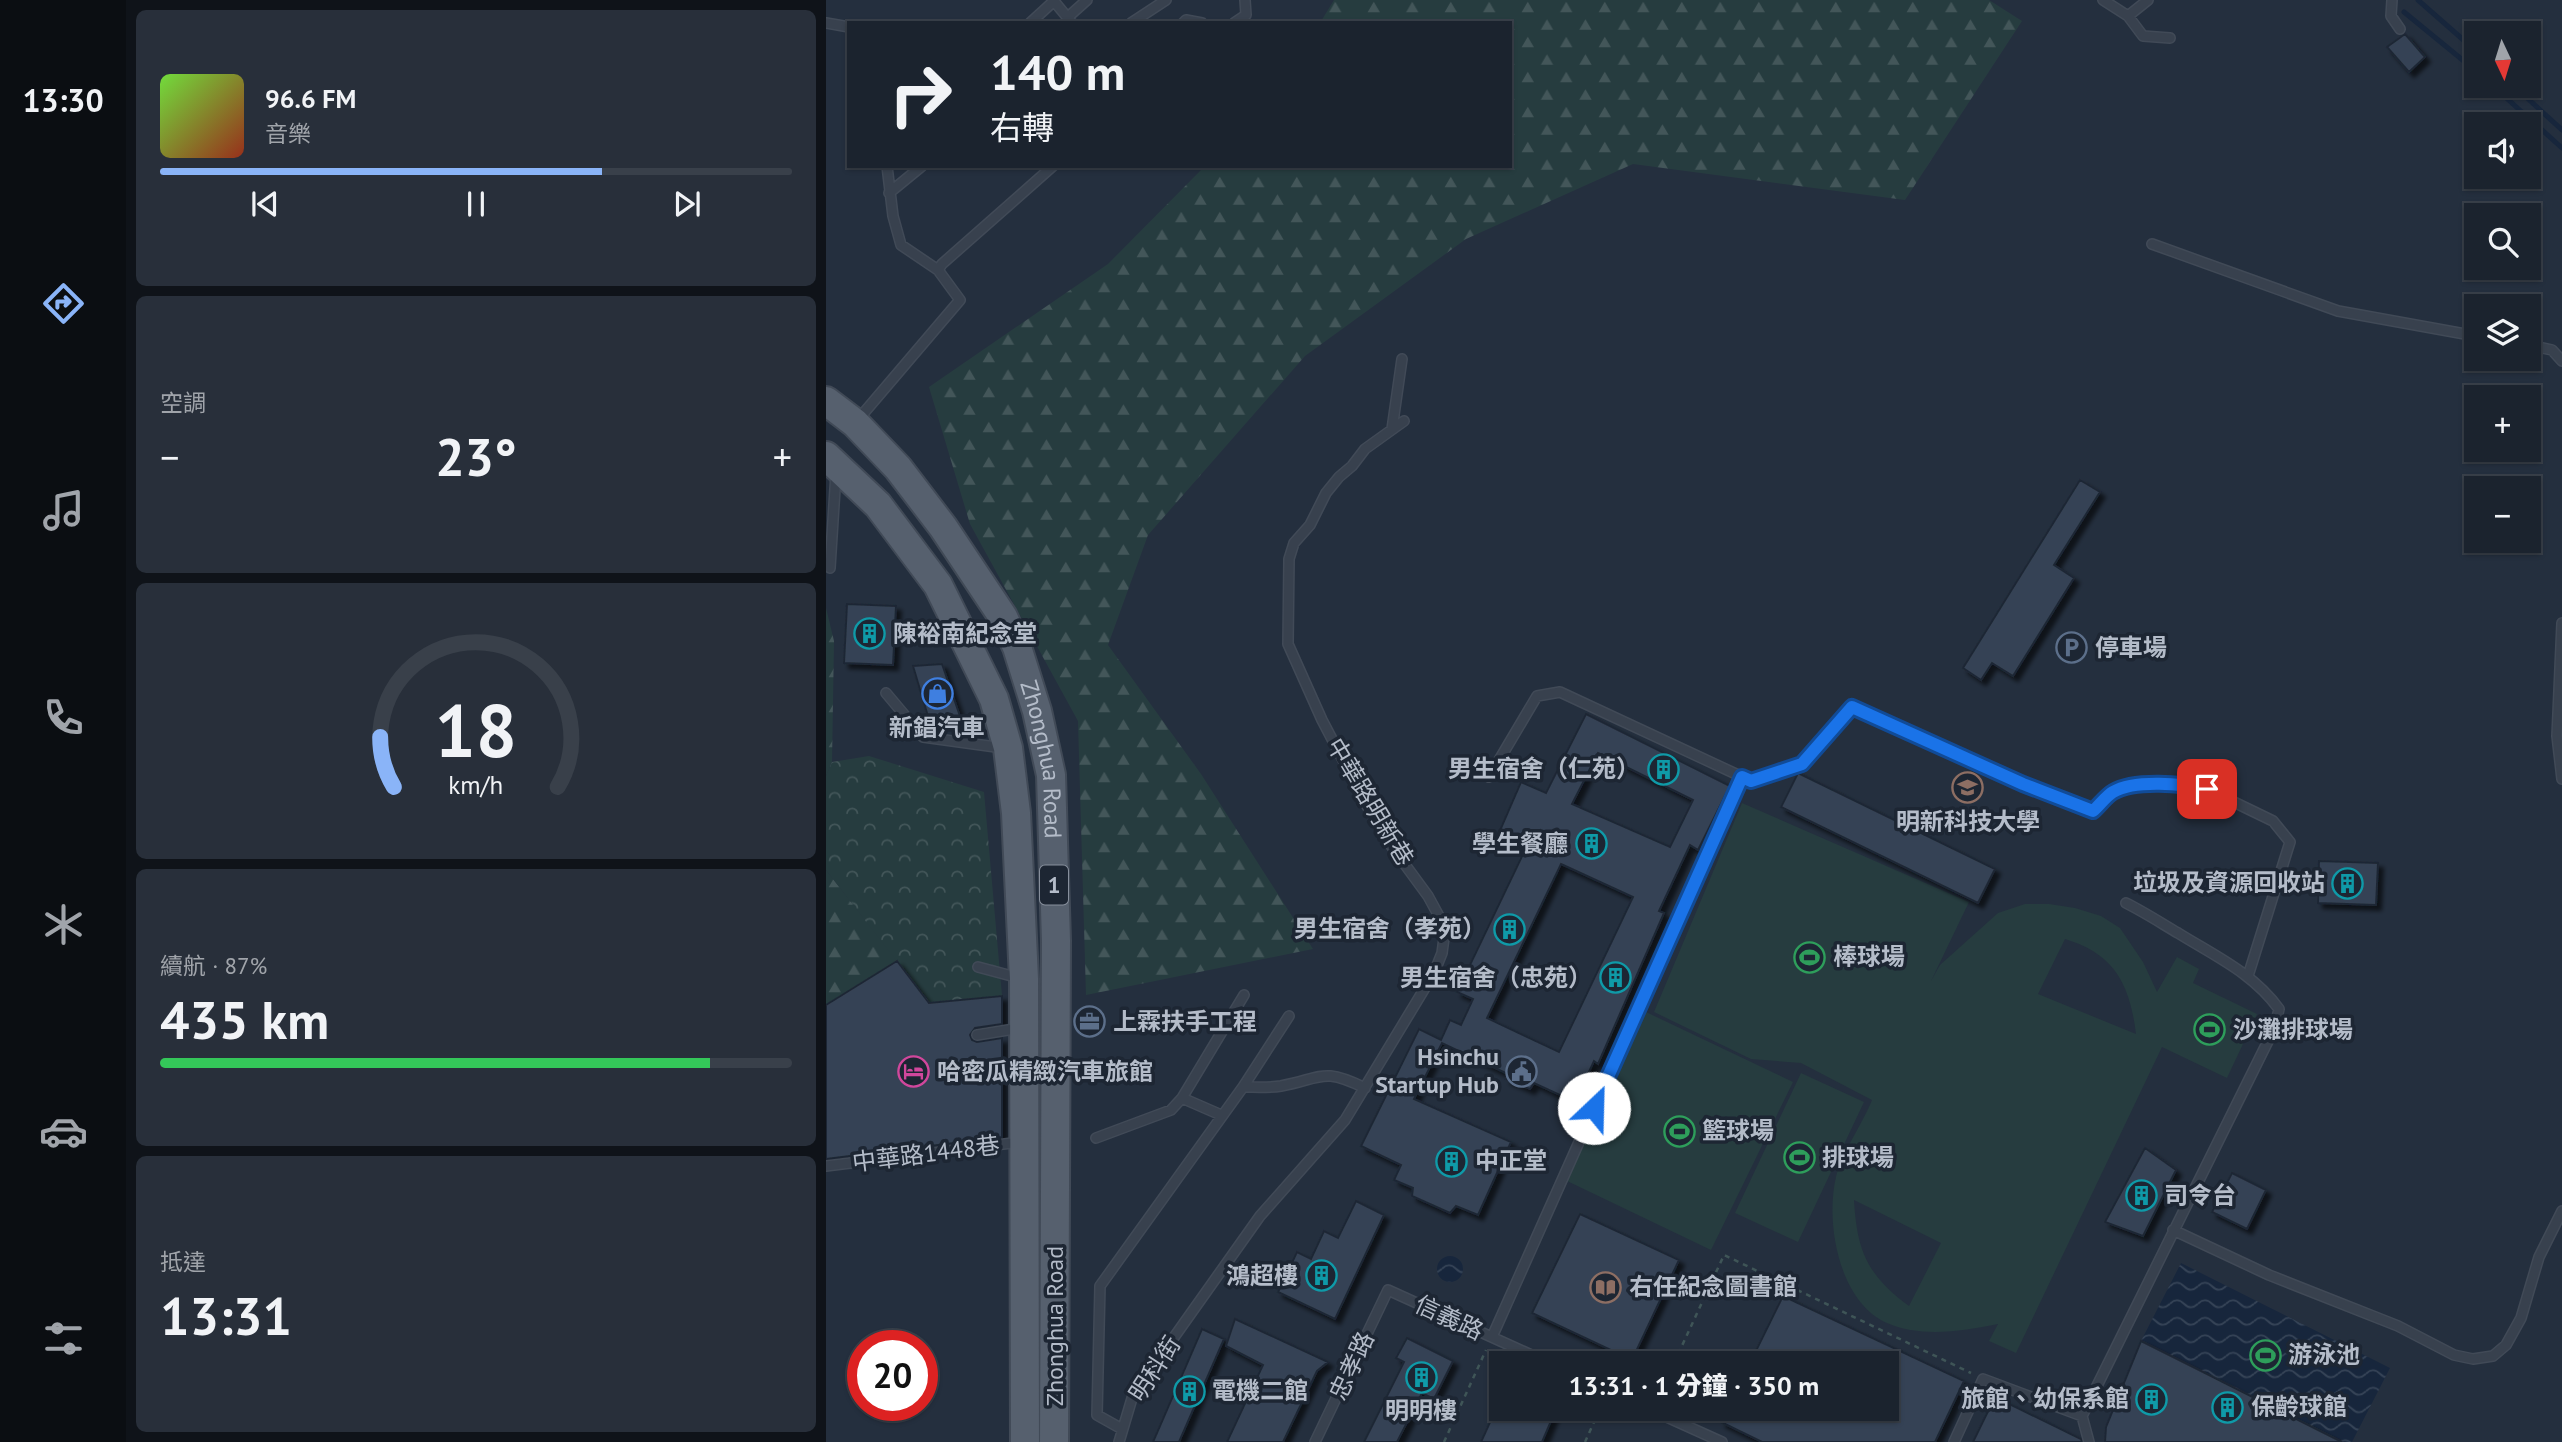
<!DOCTYPE html>
<html lang="zh-TW">
<head>
<meta charset="utf-8">
<style>
  :root { --surface:#1b232e; --page:#282f3a; --text:#f1f3f6; --muted:#a0a4aa; --line:#39404a; --accent:#8ab4f8 }
  body { margin:0; font-family:"PT Sans","Noto Sans TC",sans-serif; background:var(--page); color:var(--text); height:100vh; display:flex; flex-direction:column; font-size:26px; white-space:nowrap }
  * { box-sizing:border-box; margin:0 }
  p { font-size:23px; color:var(--muted) }
  .icon { flex:none; width:38px; height:38px; fill:none; stroke:currentColor; stroke-width:2; stroke-linecap:round; stroke-linejoin:round }
  .map { position:relative; flex:1; overflow:hidden }
  .panel { display:flex; flex-direction:column; gap:10px; padding:10px; background:#0f1319; width:700px }
  .panel>* { flex:none }
  .hud { position:absolute; left:21px; top:21px; width:665px; height:147px; border-radius:0px; box-shadow:0 2px 5px #0004,0 0 0 2px var(--line); background:#1b232e; color:var(--text); overflow:hidden }
  .needle { width:46px; rotate:176deg }
  .tools { position:absolute; left:1638px; top:21px; display:grid; gap:14px }
  .tools a { display:grid; place-items:center; width:77px; height:77px; border-radius:0px; background:var(--surface); box-shadow:0 2px 5px #0004,0 0 0 2px var(--line); font-size:35px }
  .speed { position:absolute; left:21px; top:1330px; display:flex; gap:14px; font-size:35px; font-weight:700; text-align:center }
  .speed>* { display:grid; place-content:center; width:91px; height:91px; border-radius:50%; background:var(--surface); box-shadow:0 2px 5px #0004,0 0 0 2px var(--line); line-height:1 }
  .speed .limit { border:10px solid #d22; background:#fff; color:#111 }
  .pin { position:absolute; display:grid; place-items:center; width:60px; height:60px; color:#fff; margin:-30px; border-radius:14px; box-shadow:0 4px 10px #0006 }
  .me { position:absolute; width:77px; margin:-38px; rotate:24deg; stroke-linejoin:round; filter:drop-shadow(0 0 5px #0008) }
  .turn { display:flex; align-items:center; gap:24px; height:147px; padding:0 28px; font-size:32px }
  .turn .icon { width:91px; height:91px; stroke-width:2.5 }
  .turn b { display:block; font-size:49px; line-height:60px }
  .big { font-size:52px; font-weight:800; line-height:1.1 }
  .panel .card { flex:1; display:flex; flex-direction:column; justify-content:center; gap:10px; min-width:0; padding:0 24px; border-radius:10px; background:var(--page) }
  .panel .dial { align-items:center; gap:0 }
  .dial svg { height:182px; overflow:visible; fill:none; stroke:var(--line); stroke-width:7; stroke-linecap:round; text-anchor:middle }
  .dial text { fill:var(--text); stroke:none }
  .song { display:flex; align-items:center; gap:21px }
  .cover { width:84px; height:84px; border-radius:10px; background:linear-gradient(135deg,hsl(100 70% 55%),hsl(10 70% 35%)) }
  .played { height:7px; border-radius:4px; background:linear-gradient(90deg,var(--accent) 70%,var(--line) 70%) }
  .keys { display:flex; justify-content:space-around; direction:ltr }
  .heat { display:flex; justify-content:space-between; align-items:center; font-size:38px; direction:ltr }
  .charge { height:10px; border-radius:5px; background:linear-gradient(90deg,#34c759 87%,var(--line) 0) }
  .trip { position:absolute; left:663px; top:1351px; width:410px; height:70px; border-radius:0px; background:var(--surface); box-shadow:0 2px 5px #0004,0 0 0 2px var(--line); font-weight:800; line-height:70px; text-align:center }
  main { display:flex; flex:1; min-height:0 }
  .menu { display:flex; flex-direction:column; width:126px; justify-content:space-around; align-items:center; background:#0b0e12; color:var(--muted) }
  .menu .icon { width:49px; height:49px }
  .menu .selected { color:var(--accent) }
  .menu b { font-size:32px; color:var(--text) }
  .map>svg:first-child { display:block }
</style>
</head>
<body>
<main>
<nav class="menu">
<b>13:30</b>
<svg class="icon selected" aria-label="directions" viewBox="0 0 24 24"><path d="M12 3l9 9-9 9-9-9zM9 14v-3h6M13 9l2 2-2 2"/></svg>
<svg class="icon" aria-label="music" viewBox="0 0 24 24"><path d="M9 18V5l10-2v13"/><circle cx="6" cy="18" r="3"/><circle cx="16" cy="16" r="3"/></svg>
<svg class="icon" aria-label="phone" viewBox="0 0 24 24"><path d="M5 4h4l2 5-3 2q2 4 5 5l2-3 5 2v4C11 20 4 13 5 4z"/></svg>
<svg class="icon" aria-label="climate" viewBox="0 0 24 24"><path d="M12 3v18M4 7l16 10M4 17L20 7"/></svg>
<svg class="icon" aria-label="car" viewBox="0 0 24 24"><path d="M5 17H2v-5l4-1 3-4h7l3 4 3 1v5h-3M9 17h6M6 11h13"/><circle cx="7" cy="17" r="2"/><circle cx="17" cy="17" r="2"/></svg>
<svg class="icon" aria-label="filters" viewBox="0 0 24 24"><path d="M4 7h16M4 17h16"/><circle cx="9" cy="7" r="2"/><circle cx="15" cy="17" r="2"/></svg>
</nav>
<section class="panel">
<div class="card">
<div class="song"><i class="cover"></i><div><b>96.6 FM</b><p>音樂</p></div></div>
<div class="played"></div>
<div class="keys"><svg class="icon" aria-label="previous" viewBox="0 0 24 24"><path d="M18 5L8 12l10 7zM5 5v14"/></svg><svg class="icon" aria-label="pause" viewBox="0 0 24 24"><path d="M8 5v14M16 5v14"/></svg><svg class="icon" aria-label="next" viewBox="0 0 24 24"><path d="M6 5l10 7-10 7zM19 5v14"/></svg></div>
</div>
<div class="card"><p>空調</p>
<div class="heat"><a>−</a><b class="big">23°</b><a>+</a></div>
</div>
<div class="card dial"><svg viewBox="0 0 100 80">
<path d="M14 69A42 42 0 1 1 86 69"/>
<path d="M14 69A42 42 0 0 1 8 47" stroke="#8ab4f8"/>
<text x="50" y="56" font-size="32" font-weight="700">18</text>
<text x="50" y="72" font-size="11">km/h</text>
</svg></div>
<div class="card"><p>續航 · 87%</p><b class="big">435 km</b><div class="charge"></div></div>
<div class="card"><p>抵達</p><b class="big">13:31</b></div>
</section>
<div class="map">
<svg width="1736" height="1442" viewBox="0 0 1736 1442">
  <defs>
    <pattern id="forest-firs" width="22" height="20" patternUnits="userSpaceOnUse" patternTransform="scale(1.75)"><rect width="22" height="20" fill="#263c3f"/><path d="M5 1l3.5 6h-7zM16 11l3.5 6h-7z" fill="#435659"/></pattern>
    <pattern id="park-crowns" width="20" height="18" patternUnits="userSpaceOnUse" patternTransform="scale(1.75)"><rect width="20" height="18" fill="#263c3f"/><path d="M2 6a3 3 0 1 1 6 0M12 15a3 3 0 1 1 6 0" fill="none" stroke="#435659"/></pattern>
    <pattern id="water-waves" width="16" height="10" patternUnits="userSpaceOnUse" patternTransform="scale(1.75)"><rect width="16" height="10" fill="#17263c"/><path d="M0 5q4-4 8 0t8 0" fill="none" stroke="#364457"/></pattern>
    <filter id="shadow"><feDropShadow dx="5" dy="5" stdDeviation="2" flood-color="#0009"/></filter>
  </defs>
  <rect width="100%" height="100%" fill="#242f3e"/>
  <path fill="#263c3f" fill-rule="evenodd" d="M916,803L1143,902L1105,981L1114,965L1172,913L1199,904H1223L1249,908L1275,916L1294,928L1317,962L1331,992L1351,957L1373,969L1367,983L1431,1014L1401,1078L1336,1047L1190,1353L1163,1341L1172,1324C1136,1331 1096,1338 1061,1323C1013,1302 999,1223 1010,1177C1016,1152 1036,1125 1046,1100L975,1063L925,1059L828,1012ZM1239,939C1289,954 1304,985 1310,1034L1212,994ZM1028,1200L1115,1243L1083,1306C1041,1275 1031,1251 1028,1200Z
    M820,1012L967,1082L885,1250L739,1180Z
    M975,1073L1038,1102L972,1242L909,1213Z"/>
  <path fill="url(#forest-firs)" d="M508,0H1163L1196,21L1079,200L807,164L640,239L479,356L322,535L282,645L375,774L487,949L260,995L252,721L144,524L103,387L282,264L379,166H684V23H494Z
    M0,608L8,641L6,762L0,776Z
    M0,870L71,961L0,1005Z"/>
  <path fill="url(#park-crowns)" d="M43,756L158,792L176,996L103,1003L0,870V776L6,762Z"/>
  <path fill="url(#water-waves)" d="M611 1269a13 13 0 1 1 26 0a13 13 0 1 1-26 0Z
    M1355,1263L1564,1368L1526,1442H1516L1315,1341Z"/>
  <g fill="none" stroke-linecap="round" stroke-linejoin="round">
    <path stroke="#17263c" stroke-width="5" d="M1592,0L1650,51
      M1578,12L1650,71
      M1667,86L1736,148
      M1688,86L1736,130"/>
  </g>
  <path fill="#364354" stroke="#1f2835" stroke-width="2" fill-rule="evenodd" filter="url(#shadow)" d="M1579,34L1599,57L1583,72L1561,47Z
    M1254,480L1274,492L1228,565L1248,578L1187,676L1166,663L1155,680L1137,668Z
    M21,604L70,606L67,665L18,663Z
    M116,664L136,722L104,723L87,666Z
    M760,714L904,786L872,850L864,845L833,911L838,913L772,1064L768,1061L749,1102L708,1083L704,1089L680,1079L682,1074L616,1043L588,1099L685,1142L652,1215L630,1206L624,1213L586,1196L587,1188L568,1180L575,1165L535,1146L593,1029L615,1040L624,1020L635,1025L647,999L631,992L700,848L672,835L695,782L720,793ZM772,753L867,800L844,847L746,804ZM735,864L807,897L733,1052L661,1018Z
    M972,773L1169,869L1152,903L955,807Z
    M1493,861L1552,863L1550,905L1492,903Z
    M71,961L103,1003L176,996V1024L149,1028L144,1035L146,1040L151,1042L176,1038V1137L0,1159V1005Z
    M1319,1148L1350,1170L1317,1236L1279,1222Z
    M1406,1173L1440,1190L1421,1229L1386,1212Z
    M530,1201L558,1215L509,1319L452,1292L471,1252L485,1259L498,1231L512,1238Z
    M754,1214L853,1260L806,1360L706,1313Z
    M957,1296L1138,1381L1109,1442H936L895,1422L902,1409H1060V1363H924Z
    M409,1319L502,1362L491,1371L457,1442H401L437,1365L400,1346Z
    M376,1329L398,1339L353,1442H327Z
    M581,1338L627,1361L608,1399L596,1393L571,1442H538L578,1362L570,1358Z
    M1315,1341L1375,1371L1516,1442H1279L1280,1427Z
    M1169,1397L1255,1439L1256,1442H1147Z
    M670,1409H717L728,1414L716,1442H655Z"/>
  <g fill="none" stroke-linecap="round" stroke-linejoin="round">
    <defs>
      <path id="lane" d="M227,0L246,23
        M1277,0L1302,16L1317,36L1344,38
        M1566,0L1565,16L1574,29
        M1302,16L1322,0
        M242,17L261,0
        M0,23L23,27
        M204,23L228,1
        M305,23L340,0
        M357,23L360,20L376,23
        M408,23L420,15L419,0
        M63,193L96,166
        M1326,244L1512,311L1650,336
        M112,270L116,264L227,166
        M1703,345L1726,350L1736,361
        M30,422L134,300L112,270L75,245L67,216L61,166
        M566,429L576,359
        M4,568L10,473
        M1736,623L1731,736L1736,779
        M60,693L97,737L177,748
        M663,777L711,696L734,692L925,781L977,764L1026,707L1197,784L1267,812L1287,791L1324,783L1358,784L1381,789L1447,821L1464,842L1422,976
        M152,967L193,978
        M151,1035L194,1028
        M417,1087L463,1016
        M356,1098L395,1115
        M270,1138L345,1110L356,1098L418,995
        M0,1166L194,1142
        M1347,1230L1443,1275L1572,1326L1628,1355L1647,1359L1667,1356L1680,1345L1695,1318L1713,1257L1736,1211
        M666,1337L916,777
        M823,1409L896,1442
        M296,1429L271,1415L274,1286L417,1087C429,1087 443,1088 455,1086C497,1078 496,1067 539,1088
        M293,1442L307,1395L434,1216L519,1120L608,973L616,953L618,938L614,918L602,896L558,836L540,804L496,720L462,644L463,559L468,543L484,525L500,493L513,477L526,466L539,449L578,421
        M489,1442L562,1290L723,1363
        M1128,1442L1157,1379L1256,1416
        M1263,1442L1256,1416L1449,1027L1453,1009C1427,973 1389,956 1352,933C1335,923 1318,912 1300,903"/>
      <g id="primary">
        <path id="s1" d="M0,401L29,423L72,468L117,527L177,617L191,647L211,711L225,775L230,941L228,1442"/>
        <path d="M0,456L52,505L112,585L168,699L182,748L190,813L198,979L199,1442"/>
      </g>
    </defs>
    <use href="#lane" stroke="#414a57" stroke-width="12"/>
    <use href="#primary" stroke="#414a57" stroke-width="32"/>
    <path stroke="#3f5557" stroke-width="2.5" stroke-dasharray="5 5" stroke-linecap="butt" d="M848,1363L898,1255L1145,1373
      M618,1442L660,1350
      M759,1442L774,1409"/>
    <use href="#lane" stroke="#38414e" stroke-width="9"/>
    <use href="#primary" stroke="#56606e" stroke-width="28"/>
  </g>
  <g fill="none" stroke-linecap="round" stroke-linejoin="round">
    <defs>
      <path id="route" d="M768,1108L916,777L925,781L976,764L1026,707L1197,784L1267,811C1273,806 1280,796 1287,792C1309,779 1357,784 1381,789"/>
    </defs>
    <use href="#route" stroke="#114b97" stroke-width="18"/>
    <use href="#route" stroke="#1a73e8" stroke-width="12"/>
  </g>
  <defs>
    <symbol id="building-ring" viewBox="-11 -11 22 22"><circle r="9.5" fill="#1d2633" stroke="#0f9aa8" stroke-width="1.5"/><path d="M-4-6H4V6H1V3H-1V6H-4ZM-2.5-4.3h1.7v1.8h-1.7ZM.8-4.3h1.7v1.8H.8ZM-2.5-1h1.7V.8h-1.7ZM.8-1h1.7V.8H.8Z" fill="#0f9aa8"/></symbol>
    <symbol id="parking-ring" viewBox="-11 -11 22 22"><circle r="9.5" fill="#1d2633" stroke="#5c6f8a" stroke-width="1.5"/><path d="M-3.5-5.5H1a3.5 3.5 0 0 1 0 7H-1V5.5H-3.5ZM-1-3.4V-.6H.8a1.4 1.4 0 0 0 0-2.8Z" fill="#5c6f8a"/></symbol>
    <symbol id="shop-ring" viewBox="-11 -11 22 22"><circle r="9.5" fill="#1d2633" stroke="#3f7fe0" stroke-width="1.5"/><path d="M-5-2.5h2.3a2.7 3.5 0 0 1 5.4 0H5L5.5 6h-11ZM-1.5-2.5h3a1.5 2.3 0 0 0-3 0Z" fill="#3f7fe0"/></symbol>
    <symbol id="university-ring" viewBox="-11 -11 22 22"><circle r="9.5" fill="#1d2633" stroke="#8d6e63" stroke-width="1.5"/><path d="M0-5L7-2L0 1L-7-2ZM-4 1L0 2.5L4 1V4Q0 6-4 4Z" fill="#8d6e63"/></symbol>
    <symbol id="stadium-ring" viewBox="-11 -11 22 22"><circle r="9.5" fill="#1d2633" stroke="#2e9e5b" stroke-width="1.5"/><path d="M0-5a6.5 5 0 1 0 0 10a6.5 5 0 1 0 0-10ZM-3.5-1.8h7v3.6h-7Z" fill="#2e9e5b"/></symbol>
    <symbol id="office-ring" viewBox="-11 -11 22 22"><circle r="9.5" fill="#1d2633" stroke="#5c6f8a" stroke-width="1.5"/><path d="M-6-3h4V-5.5h4V-3h4V5H-6ZM-1-4.5V-3h2v-1.5ZM-6 0V1H6V0Z" fill="#5c6f8a"/></symbol>
    <symbol id="civic-ring" viewBox="-11 -11 22 22"><circle r="9.5" fill="#1d2633" stroke="#5c6f8a" stroke-width="1.5"/><path d="M-.6-6.5H3V-4.5H.6V-3L4-1V1h2V6H-6V1h2V-1L-.6-3ZM-1.2 2.5V6h2.4V2.5Z" fill="#5c6f8a"/></symbol>
    <symbol id="hotel-ring" viewBox="-11 -11 22 22"><circle r="9.5" fill="#1d2633" stroke="#d1479c" stroke-width="1.5"/><path d="M-6-4.5h1.5V1H6V5H4.5V3h-9V5H-6ZM-4 0a1.8 1.8 0 1 1 3.6 0ZM.5 0V-2.5h3Q6-2.5 6 0Z" fill="#d1479c"/></symbol>
    <symbol id="library-ring" viewBox="-11 -11 22 22"><circle r="9.5" fill="#1d2633" stroke="#8d6e63" stroke-width="1.5"/><path d="M-6-4Q-3-5.5-.7-3.5V5Q-3 3-6 4ZM6-4Q3-5.5 .7-3.5V5Q3 3 6 4Z" fill="#8d6e63"/></symbol>
  </defs>
  <g fill-rule="evenodd">
    <use href="#building-ring" x="26" y="616" width="35" height="35"/>
    <use href="#parking-ring" x="1228" y="630" width="35" height="35"/>
    <use href="#shop-ring" x="94" y="676" width="35" height="35"/>
    <use href="#building-ring" x="820" y="752" width="35" height="35"/>
    <use href="#university-ring" x="1124" y="770" width="35" height="35"/>
    <use href="#building-ring" x="748" y="826" width="35" height="35"/>
    <use href="#building-ring" x="1504" y="866" width="35" height="35"/>
    <use href="#building-ring" x="666" y="912" width="35" height="35"/>
    <use href="#stadium-ring" x="966" y="940" width="35" height="35"/>
    <use href="#building-ring" x="772" y="960" width="35" height="35"/>
    <use href="#office-ring" x="246" y="1004" width="35" height="35"/>
    <use href="#stadium-ring" x="1366" y="1012" width="35" height="35"/>
    <use href="#civic-ring" x="678" y="1054" width="35" height="35"/>
    <use href="#hotel-ring" x="70" y="1054" width="35" height="35"/>
    <use href="#stadium-ring" x="836" y="1114" width="35" height="35"/>
    <use href="#stadium-ring" x="956" y="1140" width="35" height="35"/>
    <use href="#building-ring" x="608" y="1144" width="35" height="35"/>
    <use href="#building-ring" x="1298" y="1178" width="35" height="35"/>
    <use href="#building-ring" x="478" y="1258" width="35" height="35"/>
    <use href="#library-ring" x="762" y="1270" width="35" height="35"/>
    <use href="#stadium-ring" x="1422" y="1338" width="35" height="35"/>
    <use href="#building-ring" x="578" y="1360" width="35" height="35"/>
    <use href="#building-ring" x="346" y="1374" width="35" height="35"/>
    <use href="#building-ring" x="1308" y="1382" width="35" height="35"/>
    <use href="#building-ring" x="1384" y="1390" width="35" height="35"/>
  </g>
  <g text-anchor="middle" stroke-width="7" stroke-linejoin="round" paint-order="stroke">
    <rect fill="#1d2633" stroke="#878f9c" stroke-width="2" x="214" y="865.5" width="28" height="39" rx="5"/>
    <g font-size="23" font-weight="bold" fill="#b4bcc9">
      <text x="228" y="893">1</text>
    </g>
    <g font-size="24" font-weight="bold" fill="#b4bcc9" stroke="#1d2633" text-anchor="start">
      <text x="67" y="642">陳裕南紀念堂</text>
      <text x="1269" y="656">停車場</text>
      <text x="111" y="736" text-anchor="middle">新錩汽車</text>
      <text x="814" y="777" text-anchor="end">男生宿舍（仁苑）</text>
      <text x="1142" y="830" text-anchor="middle">明新科技大學</text>
      <text x="742" y="852" text-anchor="end">學生餐廳</text>
      <text x="1499" y="891" text-anchor="end">垃圾及資源回收站</text>
      <text x="660" y="937" text-anchor="end">男生宿舍（孝苑）</text>
      <text x="1007" y="965">棒球場</text>
      <text x="766" y="986" text-anchor="end">男生宿舍（忠苑）</text>
      <text x="287" y="1030">上霖扶手工程</text>
      <text x="1407" y="1038">沙灘排球場</text>
      <text x="673" y="1065" text-anchor="end">Hsinchu<tspan x="673" dy="28">Startup Hub</tspan></text>
      <text x="111" y="1080">哈密瓜精緻汽車旅館</text>
      <text x="876" y="1139">籃球場</text>
      <text x="996" y="1166">排球場</text>
      <text x="649" y="1169">中正堂</text>
      <text x="1338" y="1204">司令台</text>
      <text x="472" y="1284" text-anchor="end">鴻超樓</text>
      <text x="803" y="1295">右任紀念圖書館</text>
      <text x="1462" y="1363">游泳池</text>
      <text x="386" y="1399">電機二館</text>
      <text x="1303" y="1407" text-anchor="end">旅館、幼保系館</text>
      <text x="1425" y="1415">保齡球館</text>
      <text x="595" y="1419" text-anchor="middle">明明樓</text>
    </g>
    <g font-size="24" fill="#b4bcc9" stroke="#1d2633">
      <text dy="8" stroke="none"><textPath href="#s1" startOffset="430">Zhonghua Road</textPath></text>
      <text transform="translate(544 802) rotate(59)" y="8">中華路明新巷</text>
      <text transform="translate(100 1154) rotate(-7)" y="8">中華路1448巷</text>
      <text transform="translate(623 1318) rotate(25)" y="8">信義路</text>
      <text transform="translate(229 1326) rotate(-90)" y="8">Zhonghua Road</text>
      <text transform="translate(526 1366) rotate(-65)" y="8">忠孝路</text>
      <text transform="translate(329 1369) rotate(-57)" y="8">明科街</text>
    </g>
  </g>
</svg>
<div class="tools">
<a><svg class="needle" viewBox="-14 -14 28 28"><path d="M0-13l5 13h-10z" fill="#e53935"/><path d="M0 13l5-13h-10z" fill="#a0a4aa"/></svg></a>
<a><svg class="icon" aria-label="sound" viewBox="0 0 24 24"><path d="M4 9h4l5-4v14l-5-4H4zM17 9q2 3 0 6"/></svg></a>
<a><svg class="icon" aria-label="search" viewBox="0 0 24 24"><circle cx="10" cy="10" r="6"/><path d="M15 15l6 6"/></svg></a>
<a><svg class="icon" aria-label="layers" viewBox="0 0 24 24"><path d="M12 4l9 5-9 5-9-5zM3 14l9 5 9-5"/></svg></a>
<a>+</a>
<a>−</a>
</div>
<div class="speed"><div class="limit">20</div></div>
<div class="pin" style="left:1381px;top:789px;background:#d93025"><svg class="icon" aria-label="arrive" viewBox="0 0 24 24"><path d="M6 21V4h12l-3 4 3 4H6"/></svg></div>
<svg class="me" style="left:768px;top:1108px" viewBox="-20 -20 40 40"><circle r="19" fill="#fff"/><path d="M0-13L10 11 0 6-10 11z" fill="#1a73e8"/></svg>
<div class="trip">13:31 · 1 分鐘 · 350 m</div>
<div class="hud">
<div class="turn"><svg class="icon" aria-label="right" viewBox="0 0 24 24"><path d="M7 20v-9h11M14 6l5 5-5 5"/></svg><div><b>140 m</b>右轉</div></div>
</div>
</div>
</main>
</body>
</html>
